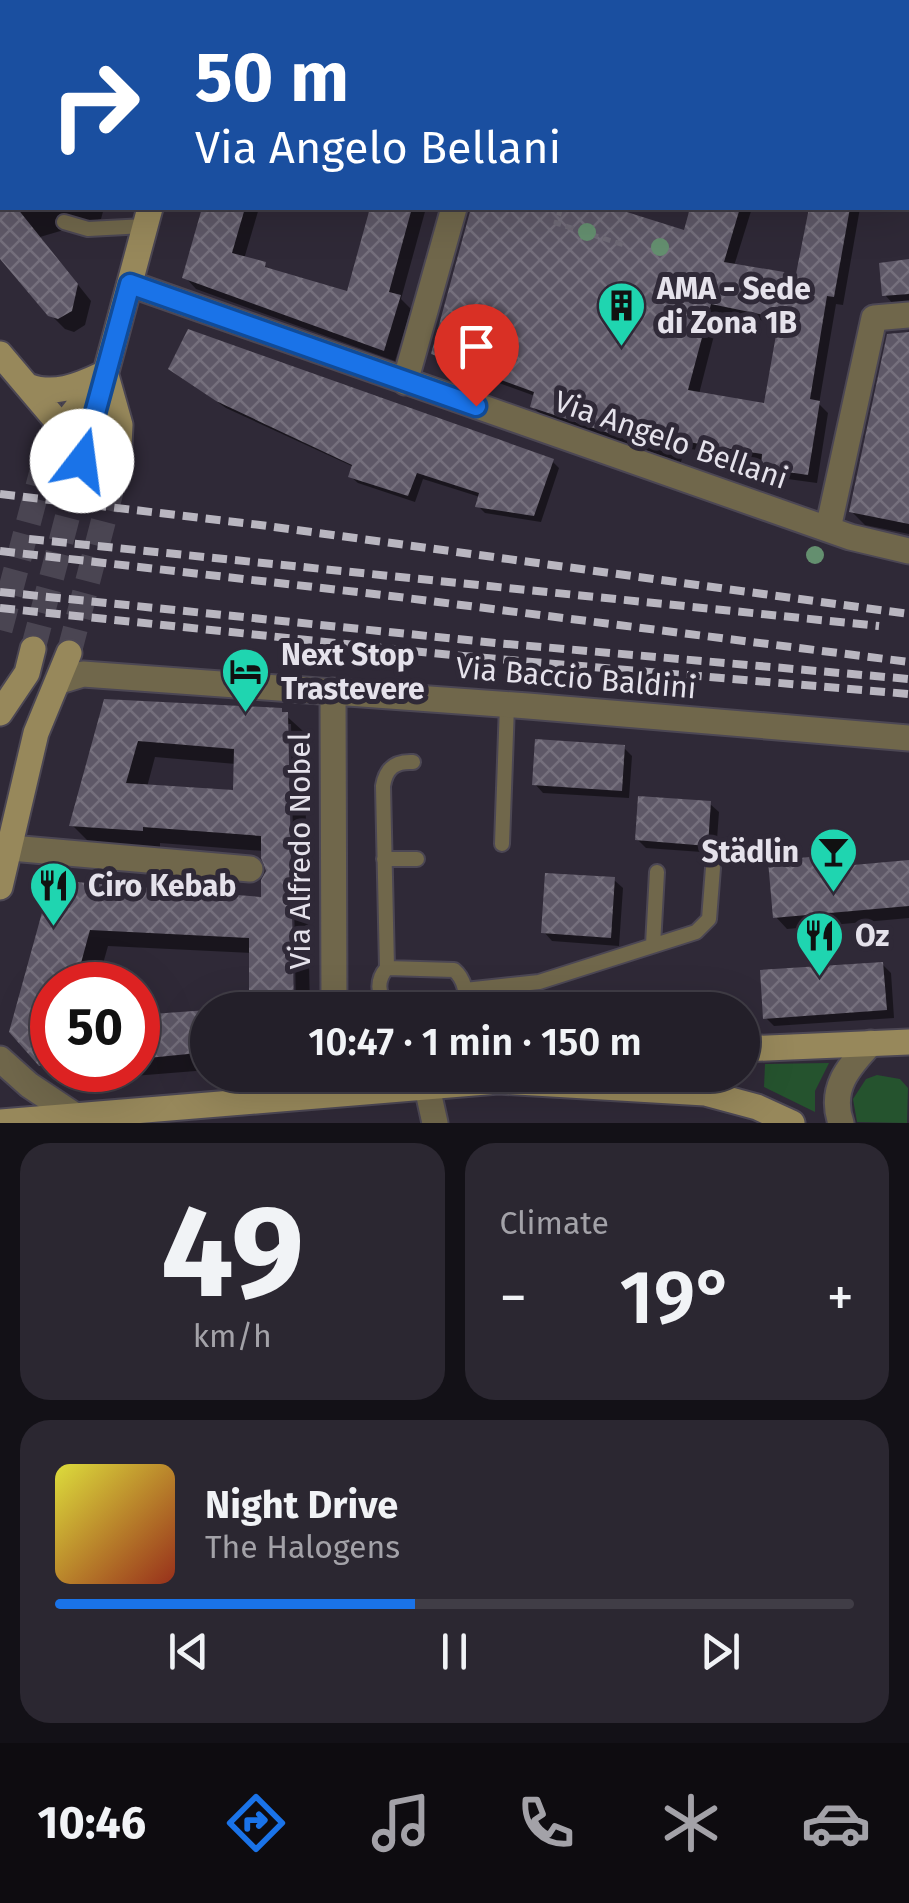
<!DOCTYPE html>
<html lang="en">
<head>
<meta charset="utf-8">
<style>
  :root { --surface:#231f29; --page:#2b2731; --text:#f1f3f6; --muted:#a3a2a8; --line:#403d46; --accent:#1a73e8 }
  body { margin:0; font-family:"Fira Sans",sans-serif; background:var(--page); color:var(--text); height:100vh; display:flex; flex-direction:column; font-size:38px; white-space:nowrap }
  * { box-sizing:border-box; margin:0 }
  p { font-size:32px; color:var(--muted) }
  .icon { flex:none; width:55px; height:55px; fill:none; stroke:currentColor; stroke-width:2; stroke-linecap:round; stroke-linejoin:round }
  .map { position:relative; height:1123px; overflow:hidden }
  .sheet { display:flex; flex-direction:column; gap:20px; padding:20px; background:#131117; flex:1 }
  .sheet>* { flex:none }
  .guide { position:absolute; left:0px; top:0px; width:910px; height:210px; box-shadow:0 10px 40px #0002,0 0 0 2px var(--line); background:#1a4fa0; color:#fff; overflow:hidden }
  .speed { position:absolute; left:30px; top:962px; display:flex; gap:20px; font-size:50px; font-weight:700; text-align:center }
  .speed>* { display:grid; place-content:center; width:130px; height:130px; border-radius:50%; background:var(--surface); box-shadow:0 10px 40px #0002,0 0 0 2px var(--line); line-height:1 }
  .speed .limit { border:15px solid #d22; background:#fff; color:#111 }
  .pin { position:absolute; display:grid; place-items:center; width:85px; height:85px; color:#fff; margin:-102px -42px; border-radius:50% 50% 50% 0; rotate:-45deg; box-shadow:0 0 10px #0007 }
  .pin .icon { rotate:45deg }
  .me { position:absolute; width:110px; margin:-55px; rotate:15deg; stroke-linejoin:round; filter:drop-shadow(0 0 8px #0008) }
  .turn { display:flex; align-items:center; gap:35px; height:210px; padding:0 30px; font-size:45px }
  .turn .icon { width:130px; height:130px; stroke-width:2.5 }
  .turn b { display:block; font-size:70px; line-height:85px }
  .big { font-size:75px; font-weight:600; line-height:1.1 }
  .sheet .card { flex:1; display:flex; flex-direction:column; justify-content:center; gap:15px; min-width:0; padding:0 35px; border-radius:30px; background:var(--page) }
  .sheet .dial { align-items:center; gap:0 }
  .dial b { font-size:130px; line-height:1 }
  .song { display:flex; align-items:center; gap:30px }
  .cover { width:120px; height:120px; border-radius:15px; background:linear-gradient(135deg,hsl(60 70% 55%),hsl(10 70% 35%)) }
  .played { height:10px; border-radius:5px; background:linear-gradient(90deg,var(--accent) 45%,var(--line) 45%) }
  .keys { display:flex; justify-content:space-around; direction:ltr }
  .heat { display:flex; justify-content:space-between; align-items:center; font-size:55px; direction:ltr }
  .sheet .tiles { flex:1; display:grid; gap:20px; grid-template-columns:1fr 1fr }
  .card:last-child { grid-column:span 2 }
  .trip { position:absolute; left:190px; top:992px; width:570px; height:100px; border-radius:50px; background:var(--surface); box-shadow:0 10px 40px #0002,0 0 0 2px var(--line); font-weight:600; line-height:100px; text-align:center }
  .menu { display:flex; height:160px; justify-content:space-around; align-items:center; background:#0e0c10; color:var(--muted) }
  .menu .icon { width:70px; height:70px }
  .menu .selected { color:var(--accent) }
  .menu b { font-size:45px; color:var(--text) }
  .map>svg:first-child { display:block }
</style>
</head>
<body>
<div class="map">
<svg width="909" height="1123" viewBox="0 0 909 1123">
  <defs>
    <pattern id="building-cross-hatch" width="8" height="8" patternUnits="userSpaceOnUse" patternTransform="scale(2.5)"><rect width="8" height="8" fill="#5e5867"/><path d="M0 0l8 8M0 8l8-8" fill="none" stroke="#75707d"/></pattern>
  </defs>
  <rect width="100%" height="100%" fill="#2f2937"/>
  <path fill="#25532e" d="M829,1063L815,1091V1112L764,1087L765,1064Z
    M877,1075L900,1079L908,1088L907,1123L857,1122L853,1099L866,1079Z"/>
  <path fill="#0007" fill-rule="evenodd" d="M0,0L22,2H2V116Z
    M431,0H497L430,2Z
    M611,0H782L789,2H611Z
    M908,47L909,48V202H908Z
    M2,181V208H104L101,219L40,237L91,301L85,325L74,332L65,329L50,314L0,255Z
    M204,208H259L244,259L264,265L271,272L348,294L373,208H426L401,299L411,309L395,361L196,289L185,277Z
    M473,208H622L620,212L685,233L693,208H752L734,266L798,277L811,208H860L843,305L836,304L819,404L828,413L817,483L773,477L763,468L764,461L685,448L681,462L542,416L532,406L535,396L443,363L434,353ZM720,312L781,324L766,406L699,394Z
    M909,262V303L894,305L885,295Z
    M909,334V534L865,525L852,512Z
    M171,369L552,461L559,468L541,522L485,513L478,506L480,497L423,479L415,502L358,483L351,477L354,467L226,408Z
    M106,702L281,711L304,732L310,1010H296L291,724H286L291,1010H230L251,1008L252,953L108,946L97,985H52V1070H138V1017L208,1012V1070L59,1082L41,1064L53,883L263,900L269,870L264,851L160,843V848L89,842L72,825ZM155,757L236,764L235,792L147,787Z
    M624,748L632,756L629,798L543,793L535,784Z
    M710,804L719,812L716,853L646,848L637,839Z
    M840,857L851,868L909,863V918L787,929L776,917Z
    M614,880L623,888L619,946L552,941L544,932Z
    M882,964L891,973L894,1018L774,1026L766,1018Z"/>
  <path fill="url(#building-cross-hatch)" fill-rule="evenodd" d="M0,208H17L78,284L72,311L58,319L48,316L0,259Z
    M202,208H245L232,253L266,262L265,267L347,291L370,208H412L389,292L401,295L384,351L182,278Z
    M471,208H614L684,230L690,208H740L724,262L796,274L809,208H850L834,297L827,296L810,399L820,401L808,475L761,468L762,454L676,440L672,454L530,407L534,392L431,354ZM711,304L779,318L764,403L688,390Z
    M909,259V294L882,296L879,263Z
    M188,329L554,459L534,516L475,507L479,493L417,473L408,496L348,477L352,465L216,401L168,369Z
    M909,332V524L849,512L887,334Z
    M104,699L282,708V712H288L294,1010H249V938L90,930L75,985H52V1065L39,1066L9,1032L51,880L261,897V880L266,871L261,858V836L143,827V831L69,826ZM138,741L234,749L233,790L126,783Z
    M535,739L625,745L622,791L532,785Z
    M638,796L711,801L708,846L635,840Z
    M841,854L842,866L909,860V906L773,918L768,861Z
    M545,873L615,877L611,938L541,933Z
    M883,962L887,1010L763,1019L760,970Z
    M208,1010V1052L138,1059V1015Z"/>
  <g fill="none" stroke-linecap="round" stroke-linejoin="round">
    <path stroke="#4a4552" stroke-width="25" stroke-dasharray="25 12" stroke-linecap="butt" d="M0,630L46,456
      M33,649L82,461
      M69,653L118,465"/>
    <defs>
      <path id="service" d="M64,222L88,229L145,226
        M502,844L507,705
        M384,859H417
        M653,945L657,872
        M387,968L383,786C386,768 395,761 413,762
        M465,990L539,982L696,932L709,919L713,868
        M466,1006L389,1004C376,995 377,979 387,968L454,970C466,980 466,995 467,1010"/>
      <path id="minor" d="M861,0L869,2
        M508,2L509,0
        M908,14H909
        M130,284L850,537L909,551
        M405,382L454,208
        M828,529L874,318L909,315
        M60,681L83,674L528,706L909,738
        M333,691L334,1010
        M11,848L250,869
        M427,1087L435,1123"/>
      <path id="tertiary" d="M0,1059L29,1085L77,1117
        M841,1123C829,1089 848,1067 871,1043"/>
      <path id="secondary" d="M207,2L208,0
        M0,354L72,439L82,461
        M105,372L120,425L118,465
        M28,386C53,396 78,386 101,375
        M46,456L63,426L99,380
        M82,461L150,208
        M0,713L27,673L33,649
        M0,887L36,733L69,653
        M742,1049L909,1042
        M0,1122L498,1081L705,1093L757,1107L792,1123"/>
    </defs>
    <use href="#service" stroke="#4c4754" stroke-width="18"/>
    <use href="#minor" stroke="#4c4754" stroke-width="29"/>
    <use href="#tertiary" stroke="#4c4754" stroke-width="29"/>
    <use href="#secondary" stroke="#4c4754" stroke-width="29"/>
    <path stroke="#6f6a76" stroke-width="5" stroke-dasharray="8 5" stroke-linecap="butt" d="M0,132L2,136
      M561,208L556,223L624,245"/>
    <use href="#service" stroke="#70674b" stroke-width="14"/>
    <use href="#minor" stroke="#70674b" stroke-width="25"/>
    <use href="#tertiary" stroke="#70674b" stroke-width="25"/>
    <use href="#secondary" stroke="#97885b" stroke-width="25"/>
    <path stroke="#b9b6c0" stroke-width="8" stroke-dasharray="15 8" stroke-linecap="butt" d="M0,494L260,525L909,614
      M29,539L879,626
      M0,551L383,595L909,662
      M0,592L496,643L909,679
      M0,608L451,655L909,694"/>
  </g>
  <g fill="#648f6f">
    <circle cx="587" cy="232" r="9"/>
    <circle cx="660" cy="247" r="9"/>
    <circle cx="815" cy="555" r="9"/>
  </g>
  <g fill="none" stroke-linecap="round" stroke-linejoin="round">
    <defs>
      <path id="route" d="M82,461L130,284L476,406"/>
    </defs>
    <use href="#route" stroke="#114b97" stroke-width="25"/>
    <use href="#route" stroke="#1a73e8" stroke-width="18"/>
  </g>
  <defs>
    <symbol id="building-pin" viewBox="-11 -11 22 30"><path d="M0 17L-7.5 6A9.5 9.5 0 1 1 7.5 6Z" fill="#1fd5b0" stroke="#2f2937"/><path d="M-4-6H4V6H1V3H-1V6H-4ZM-2.5-4.3h1.7v1.8h-1.7ZM.8-4.3h1.7v1.8H.8ZM-2.5-1h1.7V.8h-1.7ZM.8-1h1.7V.8H.8Z" fill="#111"/></symbol>
    <symbol id="hotel-pin" viewBox="-11 -11 22 30"><path d="M0 17L-7.5 6A9.5 9.5 0 1 1 7.5 6Z" fill="#1fd5b0" stroke="#2f2937"/><path d="M-6-4.5h1.5V1H6V5H4.5V3h-9V5H-6ZM-4 0a1.8 1.8 0 1 1 3.6 0ZM.5 0V-2.5h3Q6-2.5 6 0Z" fill="#111"/></symbol>
    <symbol id="bar-pin" viewBox="-11 -11 22 30"><path d="M0 17L-7.5 6A9.5 9.5 0 1 1 7.5 6Z" fill="#1fd5b0" stroke="#2f2937"/><path d="M-6-5H6L.8 .8V4.5H3.5V6h-7V4.5H-.8V.8Z" fill="#111"/></symbol>
    <symbol id="restaurant-pin" viewBox="-11 -11 22 30"><path d="M0 17L-7.5 6A9.5 9.5 0 1 1 7.5 6Z" fill="#1fd5b0" stroke="#2f2937"/><path d="M-5-6h1v4h1v-4h1v4h1v-4h1v5L-1.5 .5V6h-2V.5L-5-1ZM5-6V6H3V1.5H1.5Q1.5-4 5-6Z" fill="#111"/></symbol>
  </defs>
  <g fill-rule="evenodd">
    <use href="#building-pin" x="594" y="278" width="55" height="75"/>
    <use href="#hotel-pin" x="218" y="644" width="55" height="75"/>
    <use href="#bar-pin" x="806" y="824" width="55" height="75"/>
    <use href="#restaurant-pin" x="26" y="858" width="55" height="75"/>
    <use href="#restaurant-pin" x="792" y="908" width="55" height="75"/>
  </g>
  <g text-anchor="middle" stroke-width="10" stroke-linejoin="round" paint-order="stroke">
    <g font-size="30" font-weight="bold" fill="#e5e2eb" stroke="#2f2937" text-anchor="start">
      <text x="657" y="299">AMA - Sede<tspan x="657" dy="34">di Zona 1B</tspan></text>
      <text x="281" y="665">Next Stop<tspan x="281" dy="34">Trastevere</tspan></text>
      <text x="799" y="862" text-anchor="end">Städlin</text>
      <text x="88" y="896">Ciro Kebab</text>
      <text x="855" y="946">Oz</text>
    </g>
    <g font-size="30" fill="#e5e2eb" stroke="#2f2937">
      <text transform="translate(671 440) rotate(19)" y="10">Via Angelo Bellani</text>
      <text transform="translate(576 678) rotate(5)" y="10">Via Baccio Baldini</text>
      <text transform="translate(300 851) rotate(-90)" y="10">Via Alfredo Nobel</text>
    </g>
  </g>
</svg>
<div class="speed"><div class="limit">50</div></div>
<div class="pin" style="left:476px;top:406px;background:#d93025"><svg class="icon" aria-label="arrive" viewBox="0 0 24 24"><path d="M6 21V4h12l-3 4 3 4H6"/></svg></div>
<svg class="me" style="left:82px;top:461px" viewBox="-20 -20 40 40"><circle r="19" fill="#fff"/><path d="M0-13L10 11 0 6-10 11z" fill="#1a73e8"/></svg>
<div class="trip">10:47 · 1 min · 150 m</div>
<div class="guide">
<div class="turn"><svg class="icon" aria-label="right" viewBox="0 0 24 24"><path d="M7 20v-9h11M14 6l5 5-5 5"/></svg><div><b>50 m</b>Via Angelo Bellani</div></div>
</div>
</div>
<section class="sheet">
<div class="tiles">
<div class="card dial"><b>49</b><p>km/h</p></div>
<div class="card"><p>Climate</p>
<div class="heat"><a>−</a><b class="big">19°</b><a>+</a></div>
</div>
<div class="card">
<div class="song"><i class="cover"></i><div><b>Night Drive</b><p>The Halogens</p></div></div>
<div class="played"></div>
<div class="keys"><svg class="icon" aria-label="previous" viewBox="0 0 24 24"><path d="M18 5L8 12l10 7zM5 5v14"/></svg><svg class="icon" aria-label="pause" viewBox="0 0 24 24"><path d="M8 5v14M16 5v14"/></svg><svg class="icon" aria-label="next" viewBox="0 0 24 24"><path d="M6 5l10 7-10 7zM19 5v14"/></svg></div>
</div>
</div>
</section>
<nav class="menu">
<b>10:46</b>
<svg class="icon selected" aria-label="directions" viewBox="0 0 24 24"><path d="M12 3l9 9-9 9-9-9zM9 14v-3h6M13 9l2 2-2 2"/></svg>
<svg class="icon" aria-label="music" viewBox="0 0 24 24"><path d="M9 18V5l10-2v13"/><circle cx="6" cy="18" r="3"/><circle cx="16" cy="16" r="3"/></svg>
<svg class="icon" aria-label="phone" viewBox="0 0 24 24"><path d="M5 4h4l2 5-3 2q2 4 5 5l2-3 5 2v4C11 20 4 13 5 4z"/></svg>
<svg class="icon" aria-label="climate" viewBox="0 0 24 24"><path d="M12 3v18M4 7l16 10M4 17L20 7"/></svg>
<svg class="icon" aria-label="car" viewBox="0 0 24 24"><path d="M5 17H2v-5l4-1 3-4h7l3 4 3 1v5h-3M9 17h6M6 11h13"/><circle cx="7" cy="17" r="2"/><circle cx="17" cy="17" r="2"/></svg>
</nav>
</body>
</html>
